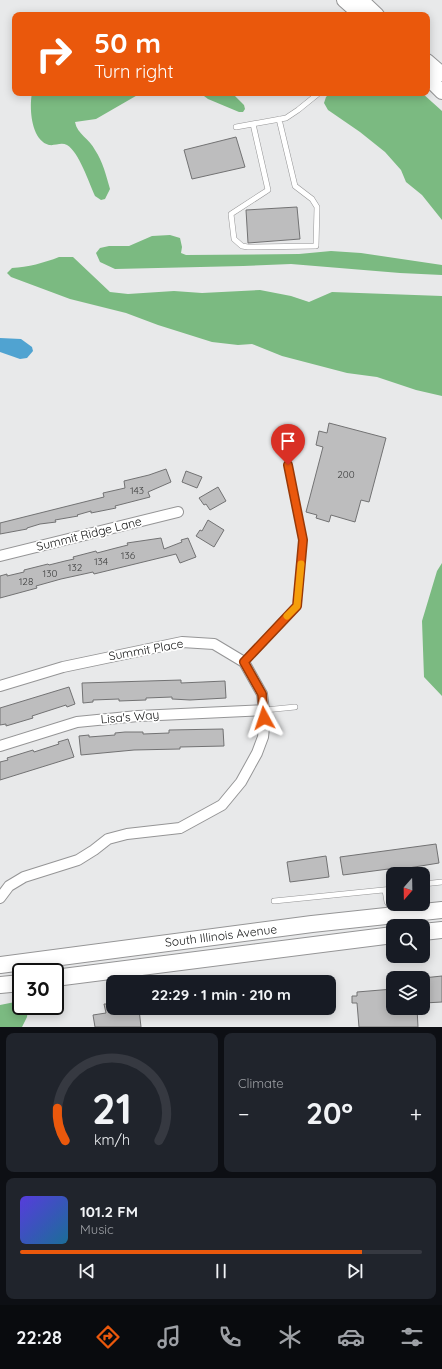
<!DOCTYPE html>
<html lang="en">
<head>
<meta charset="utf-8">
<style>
  :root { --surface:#171b24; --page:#20242c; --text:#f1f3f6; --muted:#9ea1a6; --line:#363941; --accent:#ea580c }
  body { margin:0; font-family:Quicksand,sans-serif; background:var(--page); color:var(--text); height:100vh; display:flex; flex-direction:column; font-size:15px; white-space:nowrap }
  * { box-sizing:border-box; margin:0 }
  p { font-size:13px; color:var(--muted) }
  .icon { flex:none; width:22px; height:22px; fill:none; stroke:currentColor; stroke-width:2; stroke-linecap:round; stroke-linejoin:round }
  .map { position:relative; height:1027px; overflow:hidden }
  .sheet { display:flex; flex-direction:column; gap:6px; padding:6px; background:#0d0f14; flex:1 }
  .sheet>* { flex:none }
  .banner { position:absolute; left:12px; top:12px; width:418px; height:84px; border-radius:8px; box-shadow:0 2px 10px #0003; background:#ea580c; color:#fff; overflow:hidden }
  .needle { width:26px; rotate:200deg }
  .buttons { position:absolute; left:386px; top:867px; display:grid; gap:8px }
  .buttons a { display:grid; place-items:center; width:44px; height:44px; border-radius:8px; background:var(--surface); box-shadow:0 2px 10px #0003; font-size:20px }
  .speed { position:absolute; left:12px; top:963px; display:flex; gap:8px; font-size:20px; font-weight:700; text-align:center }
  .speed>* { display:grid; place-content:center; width:52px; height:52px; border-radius:50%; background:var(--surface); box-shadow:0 2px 10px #0003; line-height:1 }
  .speed .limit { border:2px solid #111; border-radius:6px; background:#fff; color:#111 }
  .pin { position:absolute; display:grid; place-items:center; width:34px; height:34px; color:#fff; margin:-41px -17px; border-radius:50% 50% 50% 0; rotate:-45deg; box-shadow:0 0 4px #0007 }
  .pin .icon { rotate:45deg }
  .me { position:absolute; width:44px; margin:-22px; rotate:355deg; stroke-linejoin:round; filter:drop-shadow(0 0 3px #0008) }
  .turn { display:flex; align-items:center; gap:14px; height:84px; padding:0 16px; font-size:18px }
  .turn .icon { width:52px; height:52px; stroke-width:2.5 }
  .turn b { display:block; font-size:28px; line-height:34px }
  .big { font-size:30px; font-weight:700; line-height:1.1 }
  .sheet .widget { flex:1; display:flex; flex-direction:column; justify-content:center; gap:6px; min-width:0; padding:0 14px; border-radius:8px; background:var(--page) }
  .sheet .dial { align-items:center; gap:0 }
  .dial svg { height:104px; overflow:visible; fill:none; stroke:var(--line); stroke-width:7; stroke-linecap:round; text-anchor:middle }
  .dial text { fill:var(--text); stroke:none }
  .song { display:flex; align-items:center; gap:12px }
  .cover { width:48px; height:48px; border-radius:6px; background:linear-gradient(135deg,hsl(250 70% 55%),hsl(200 70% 35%)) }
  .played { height:4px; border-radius:2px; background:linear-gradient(90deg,var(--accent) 85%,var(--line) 85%) }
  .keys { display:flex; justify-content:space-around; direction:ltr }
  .heat { display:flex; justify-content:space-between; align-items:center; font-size:22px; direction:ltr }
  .sheet .tiles { flex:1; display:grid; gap:6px; grid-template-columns:1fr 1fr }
  .widget:last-child { grid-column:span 2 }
  .trip { position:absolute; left:106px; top:975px; width:230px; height:40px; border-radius:8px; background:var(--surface); box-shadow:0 2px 10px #0003; font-weight:700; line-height:40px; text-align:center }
  .tab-bar { display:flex; height:64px; justify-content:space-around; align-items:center; background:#090b0e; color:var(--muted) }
  .tab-bar .icon { width:28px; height:28px }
  .tab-bar .active { color:var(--accent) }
  .tab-bar b { font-size:18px; color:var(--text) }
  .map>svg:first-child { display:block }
</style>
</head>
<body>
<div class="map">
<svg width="442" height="1027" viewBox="0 0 442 1027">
  <rect width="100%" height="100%" fill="#e8e9ea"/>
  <path fill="#7bba81" d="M32,93H141L96,119L75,122C77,134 90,139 95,150C103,162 106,175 110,189L105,199L101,200L95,196C89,183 79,152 67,145C61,142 55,146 49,145C31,140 29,108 32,93Z
    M200,93H235V96L244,105L245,109L243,112H239L208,99Z
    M330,93H422L442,111V220L422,195L406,182L401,170L385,152L360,132L328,110L324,103L326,97Z
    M170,235L180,238L182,247L181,253L186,255L299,254L331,251L361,253L442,265V275L400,273L291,264L243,266L115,269L100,262L96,253L100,248L109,246H129L152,236Z
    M59,257H73L110,292L128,294L174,291L202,293L260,290L291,296L309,302L332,292L442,296V396L416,390L377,377L347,373L282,356L252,344L238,345L212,342L158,325L126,313L70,299L11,277L7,273L12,268C28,267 44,263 59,257Z
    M442,563V696L424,677L422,621L437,571Z
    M15,1002L21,1003V1006H26L28,1008L27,1017L22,1027H0V1005Z"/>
  <path fill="#50a3d1" d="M0,338L21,339L32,347L33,351L27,358L20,359L0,352Z"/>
  <path fill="#bdbdbe" stroke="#727273" d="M236,137L245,167L192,179L184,150Z
    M297,207L300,239L248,243L246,210Z
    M329,423L386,438L369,502L361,500L355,522L331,515L329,522L316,518L317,515L306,512L323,447L316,445L319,431L327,433Z
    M166,469L171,482L148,492L150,497L115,506L116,508L91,513V511L77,515L78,516L55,520L56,522L40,524L27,528V529L0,534V523L104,497L103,493L125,488L124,481L149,475Z
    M186,471L202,477L197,488L182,482Z
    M218,487L226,501L210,510L206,504L204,505L199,498Z
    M208,520L224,530L214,547L196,536L200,530L202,531Z
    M161,538L164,549L182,542L181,540L188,538L196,557L180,563L176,554L94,574L93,572L61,579L36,586L37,588L0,598V576L7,574V576L24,572V570L48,564L49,565L65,561L74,559L73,557L96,551L97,553L116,548L128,545L127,543Z
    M181,680V683L225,681L226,698L190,700L172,699V697L146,698V700L119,701V699L93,700V702L83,703L82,683Z
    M69,687L75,704L67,707L66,705L32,716L33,718L6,726V724L0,725V708Z
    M223,729L224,746L180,747V749L134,750L81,755L79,736L89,735V737L115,735V733L125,732H143V734L169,733V730Z
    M68,739L74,757L0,780V762L8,760L7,758L33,750L34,752L59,744L58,742Z
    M436,844L439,863L396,870V868L343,875L340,857Z
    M326,856L329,877L290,882L287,862Z
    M442,976V1002L424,1003L423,978Z
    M393,989V1008H417L418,1027H359L357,1003H352V996H357V992Z
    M104,1004H113V1008H129V1010L139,1009L141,1027H95L93,1015L106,1013Z"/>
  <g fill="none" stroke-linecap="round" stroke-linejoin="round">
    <defs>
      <path id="service" d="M253,124L268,190L231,214L234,239L242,246L248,247L316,246L317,207L312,199L295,186L279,119
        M236,127L286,118L298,110L319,93
        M244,662L297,606L303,540L285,449
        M265,710L295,707
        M423,884L442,882
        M385,890L387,902L394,913
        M274,901L393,889
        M396,913L399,904"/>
      <path id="minor" d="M0,556L178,512
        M0,686L63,667L182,642L214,644L244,662L262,694L265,718L263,737L257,753L241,782L222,805L180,828L127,834L108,839L94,850L78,860L24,877L9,886L0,898
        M0,746L77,722L138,716L265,710"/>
      <path id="secondary" d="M344,0L361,15
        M361,0L377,15
        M427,61L442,74
        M427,77L442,92"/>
      <path id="trunk" d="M423,932L442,930
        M0,965L312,924L442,910
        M55,978L393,935
        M0,985L21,983"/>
    </defs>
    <use href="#service" stroke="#959596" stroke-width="6"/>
    <use href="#minor" stroke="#959596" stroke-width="12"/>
    <use href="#secondary" stroke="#959596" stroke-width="16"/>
    <use href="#trunk" stroke="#959596" stroke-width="18"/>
    <use href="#service" stroke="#fff" stroke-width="5"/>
    <use href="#minor" stroke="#fff" stroke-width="10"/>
    <use href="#secondary" stroke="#fff" stroke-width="14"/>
    <use href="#trunk" stroke="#fff" stroke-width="16"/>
  </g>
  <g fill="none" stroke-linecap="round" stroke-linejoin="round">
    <defs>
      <path id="route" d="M264,718L262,694L244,662L297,606L303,540L288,465"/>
    </defs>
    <use href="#route" stroke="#983908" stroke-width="10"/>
    <use href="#route" stroke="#ea580c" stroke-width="7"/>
    <path stroke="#f59e0b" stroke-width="7" d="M287,616L297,606L301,564"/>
  </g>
  <g text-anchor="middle" stroke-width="3.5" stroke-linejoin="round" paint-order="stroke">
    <g font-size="10" fill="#3c3d3d">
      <text x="346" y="478">200</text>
      <text x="137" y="494">143</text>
      <text x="128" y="559">136</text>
      <text x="101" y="565">134</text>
      <text x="75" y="571">132</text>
      <text x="50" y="577">130</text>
      <text x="26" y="585">128</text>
    </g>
    <g font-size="12" fill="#111212" stroke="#fff">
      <text transform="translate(89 534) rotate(-14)" y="4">Summit Ridge Lane</text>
      <text transform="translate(146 650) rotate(-10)" y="4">Summit Place</text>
      <text transform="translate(130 717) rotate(-5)" y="4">Lisa's Way</text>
      <text transform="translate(221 936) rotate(-7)" y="4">South Illinois Avenue</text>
    </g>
  </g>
</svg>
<div class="buttons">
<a><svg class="needle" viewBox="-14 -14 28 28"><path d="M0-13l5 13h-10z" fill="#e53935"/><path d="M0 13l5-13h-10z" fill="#9ea1a6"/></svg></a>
<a><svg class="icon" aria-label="search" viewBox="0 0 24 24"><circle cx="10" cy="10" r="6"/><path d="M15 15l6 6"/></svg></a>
<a><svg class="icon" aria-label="layers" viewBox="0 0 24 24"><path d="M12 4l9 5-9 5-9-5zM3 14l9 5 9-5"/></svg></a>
</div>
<div class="speed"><div class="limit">30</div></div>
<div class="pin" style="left:288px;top:465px;background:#d93025"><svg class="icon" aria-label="arrive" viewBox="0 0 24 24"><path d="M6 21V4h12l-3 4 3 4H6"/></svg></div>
<svg class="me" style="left:264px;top:718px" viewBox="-20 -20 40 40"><path d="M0-17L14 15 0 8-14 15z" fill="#ea580c" stroke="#fff" stroke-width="4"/></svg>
<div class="trip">22:29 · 1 min · 210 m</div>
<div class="banner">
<div class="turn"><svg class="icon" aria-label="right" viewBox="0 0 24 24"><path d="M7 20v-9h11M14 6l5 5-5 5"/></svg><div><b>50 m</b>Turn right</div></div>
</div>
</div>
<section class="sheet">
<div class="tiles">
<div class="widget dial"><svg viewBox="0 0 100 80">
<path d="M14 69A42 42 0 1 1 86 69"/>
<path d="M14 69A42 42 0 0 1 8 44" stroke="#ea580c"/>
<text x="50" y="56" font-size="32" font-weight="700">21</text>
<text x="50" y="72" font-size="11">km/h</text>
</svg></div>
<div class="widget"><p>Climate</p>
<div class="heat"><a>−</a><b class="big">20°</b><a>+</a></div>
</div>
<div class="widget">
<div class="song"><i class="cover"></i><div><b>101.2 FM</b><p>Music</p></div></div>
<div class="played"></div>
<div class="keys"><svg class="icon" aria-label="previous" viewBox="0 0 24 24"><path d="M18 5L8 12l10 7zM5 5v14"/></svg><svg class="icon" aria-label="pause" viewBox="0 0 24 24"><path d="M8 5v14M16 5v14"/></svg><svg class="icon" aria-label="next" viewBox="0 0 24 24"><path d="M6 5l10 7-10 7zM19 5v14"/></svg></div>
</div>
</div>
</section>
<nav class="tab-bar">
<b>22:28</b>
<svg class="icon active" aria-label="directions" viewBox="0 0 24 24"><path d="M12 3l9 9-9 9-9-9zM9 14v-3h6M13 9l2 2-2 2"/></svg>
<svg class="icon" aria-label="music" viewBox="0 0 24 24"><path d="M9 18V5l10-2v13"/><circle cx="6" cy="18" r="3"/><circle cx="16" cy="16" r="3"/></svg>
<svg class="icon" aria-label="phone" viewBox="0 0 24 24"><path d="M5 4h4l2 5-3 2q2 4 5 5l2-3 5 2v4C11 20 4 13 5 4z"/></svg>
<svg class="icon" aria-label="climate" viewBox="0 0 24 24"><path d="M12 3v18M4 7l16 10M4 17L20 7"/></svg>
<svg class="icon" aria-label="car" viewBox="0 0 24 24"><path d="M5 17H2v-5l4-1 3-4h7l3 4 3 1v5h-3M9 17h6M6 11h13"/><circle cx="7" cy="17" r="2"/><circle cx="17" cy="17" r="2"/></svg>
<svg class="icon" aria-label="filters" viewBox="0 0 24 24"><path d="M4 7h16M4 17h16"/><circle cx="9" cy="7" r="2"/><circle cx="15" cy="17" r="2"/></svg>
</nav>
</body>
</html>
